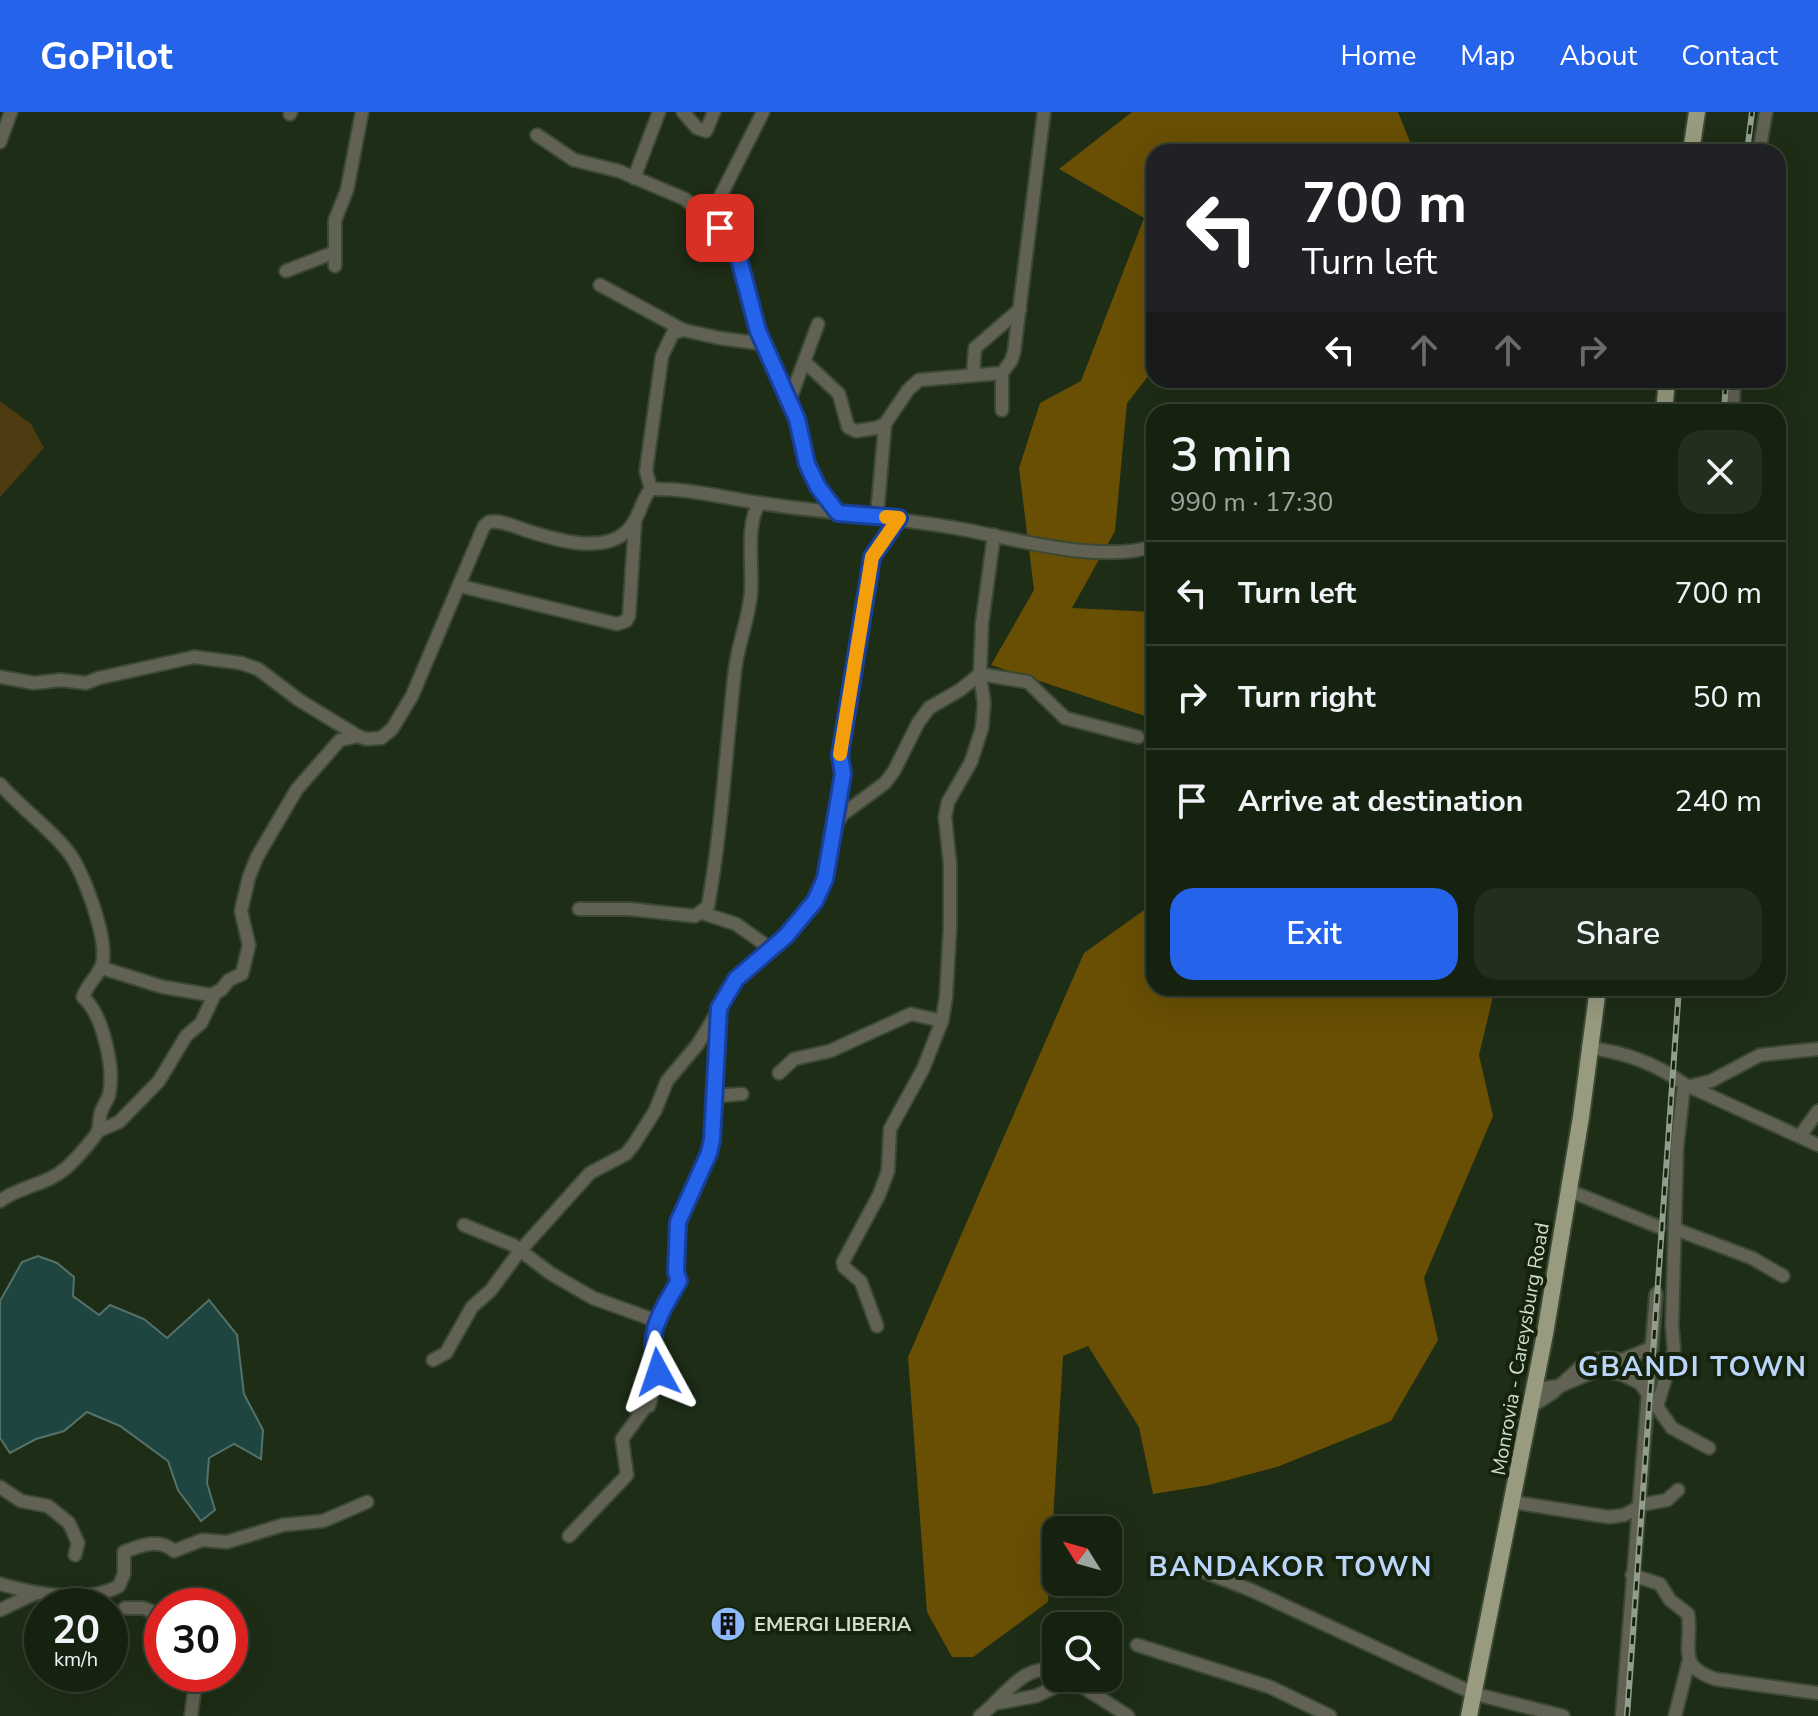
<!DOCTYPE html>
<meta charset="utf-8">
<style>
:root{--surface:#162210;--page:#232f1e;--text:#f1f3f6;--muted:#9ea49f;--line:#353f30;--accent:#2563eb}
body{margin:0;font-family:"Nunito Sans",sans-serif;background:var(--page);color:var(--text);height:100vh;display:flex;flex-direction:column;font-size:30px;white-space:nowrap}
*{box-sizing:border-box;margin:0}
p{font-size:26px;color:var(--muted)}
.icon{flex:none;width:44px;height:44px;fill:none;stroke:currentColor;stroke-width:2;stroke-linecap:round;stroke-linejoin:round}
.map{position:relative;flex:1;overflow:hidden}
.drawer{position:absolute;left:1146px;top:292px;width:640px;height:592px;display:flex;flex-direction:column;background:var(--surface);border-radius:24px;box-shadow:0 8px 32px #0002,0 0 0 2px var(--line)}
.drawer>*{flex:none}
.top-card{position:absolute;left:1146px;top:32px;width:640px;height:244px;border-radius:24px;box-shadow:0 8px 32px #0002,0 0 0 2px var(--line);background:#202124;color:#fff;overflow:hidden}
.needle{width:52px;rotate:307deg}
.fabs{position:absolute;left:1042px;top:1404px;display:grid;gap:16px}
.fabs a{display:grid;place-items:center;width:80px;height:80px;border-radius:16px;background:var(--surface);box-shadow:0 8px 32px #0002,0 0 0 2px var(--line);font-size:40px}
.speed{position:absolute;left:24px;top:1476px;display:flex;gap:16px;font-size:40px;font-weight:700;text-align:center}
.speed>*{display:grid;place-content:center;width:104px;height:104px;border-radius:50%;background:var(--surface);box-shadow:0 8px 32px #0002,0 0 0 2px var(--line);line-height:1}
.speed small{font-size:20px;font-weight:400}
.speed .limit{border:12px solid #d22;background:#fff;color:#111}
.pin{position:absolute;display:grid;place-items:center;width:68px;height:68px;color:#fff;margin:-34px;border-radius:16px;box-shadow:0 4px 12px #0006}
.me{position:absolute;width:88px;margin:-44px;rotate:355deg;stroke-linejoin:round;filter:drop-shadow(0 0 6px #0008)}
.turn{display:flex;align-items:center;gap:28px;height:168px;padding:0 24px;font-size:36px}
.turn .icon{width:104px;height:104px;stroke-width:2.5}
.turn b{display:block;font-size:56px;line-height:68px}
.lanes{display:flex;align-items:center;height:76px;padding:0 24px;background:#0003;justify-content:center;gap:40px;direction:ltr}
.lanes .off{opacity:.35}
.round{display:grid;place-items:center;flex:none;width:84px;height:84px;border-radius:24px;background:var(--page)}
.headline{display:flex;align-items:center;justify-content:space-between;height:136px;padding:0 24px}
h1{font-size:48px;font-weight:600;line-height:60px}
.action{display:flex;gap:16px;margin-top:auto;padding:16px 24px}
.action a{flex:1;height:92px;border-radius:24px;background:var(--accent);color:#fff;font-size:32px;font-weight:600;line-height:92px;text-align:center}
.action a+a{background:var(--page);color:var(--text)}
ul{padding:0;list-style:none}
li{display:flex;align-items:center;gap:24px;height:104px;padding:0 24px;border-top:2px solid var(--line)}
li div{flex:1}
li b{display:block;font-size:30px}
li em{font-style:normal}
header{display:flex;align-items:center;gap:48px;box-sizing:border-box;height:112px;padding:0 40px;background:var(--accent);color:#fff}
header strong{font-size:38px}
nav{display:flex;gap:44px;margin-inline-start:auto;font-size:28px}
.map>svg:first-child{display:block}
</style>
<header>
<strong>GoPilot</strong>
<nav><a>Home</a><a>Map</a><a>About</a><a>Contact</a></nav>
</header>
<div class="map">
<svg width="1818" height="1604" viewBox="0 0 1818 1604">
<rect width="100%" height="100%" fill="#1e2d16"/>
<!-- green -->
<path fill="#4d3b11" d="M0 289 31 312 44 336 0 385Z"/>
<!-- forest -->
<g fill="#694f04">
<path d="M1132 0H1398L1414 40H1154V257L1127 291 1115 419 1072 496 1154 500V607L991 553 1034 478 1019 356 1040 291 1081 269 1144 106 1059 57Z"/>
<path d="M1154 791V876H1495L1479 943 1493 1004 1424 1166 1438 1228 1391 1309 1277 1355 1209 1373 1153 1382 1139 1315 1088 1234 1063 1244 1048 1490 973 1545H952L927 1500 908 1245 1084 841Z"/>
</g>
<!-- water -->
<path fill="#1f4540" stroke="#55726a" stroke-width="2" d="M38 1144 57 1151 74 1165 73 1184 99 1203 110 1193 144 1207 167 1226 209 1188 237 1223 244 1282 263 1318 261 1347 234 1332 209 1346 207 1371 215 1398 201 1409 178 1378 168 1349 120 1314 87 1300 64 1319 36 1327 10 1341 0 1326V1189L22 1150Z"/>
<g fill="none" stroke-linecap="round" stroke-linejoin="round">
<defs>
<g id="minor">
<path d="M683 0 697 16 706 19 714 0"/>
<path d="M290 2 291 0"/>
<path d="M537 23 574 48 619 59 685 87 735 132 758 219 797 307 804 344 818 375 838 401"/>
<path d="M0 30 11 0"/>
<path d="M1759 40 1766 0"/>
<path d="M634 66 659 0"/>
<path d="M720 116 721 83 763 0"/>
<path d="M335 154V108L347 78 362 0"/>
<path d="M286 159 335 140"/>
<path d="M600 173 683 218 719 226 764 232"/>
<path d="M805 250 839 282 848 315 856 319 876 316 885 312 908 278 919 268 1002 261 1011 249 1014 240 1044 0"/>
<path d="M1002 261V298"/>
<path d="M973 262 975 236 1020 197"/>
<path d="M789 290 818 212"/>
<path d="M1733 300 1734 268"/>
<path d="M651 377 646 359 662 244 673 221 683 218"/>
<path d="M878 392 885 312"/>
<path d="M460 474 617 512 626 509 629 504 635 411"/>
<path d="M0 565 34 571 61 568 86 571 99 566 194 545 241 551 258 557 299 588 358 624"/>
<path d="M0 672C21 696 48 715 66 737 83 757 106 822 103 848 102 861 87 871 83 885 103 903 115 956 109 983 107 989 103 994 101 1000 99 1006 100 1013 98 1019 95 1026 73 1050 66 1056 47 1073 20 1074 0 1089"/>
<path d="M836 712 843 702 885 671 894 659 918 611 929 596 960 578 980 562 1028 570 1065 606 1138 625"/>
<path d="M579 797H629L695 804 708 794C722 716 726 636 735 558 738 531 749 507 751 480 753 457 745 409 760 391"/>
<path d="M702 801 736 812 771 837"/>
<path d="M102 856 163 875 211 883 221 878 229 868 242 862 249 833 241 799 249 765 257 745 297 677 340 628 358 624 366 627 381 626 392 617 412 584 484 414 489 410C501 408 513 414 525 418 553 427 602 443 627 419 640 407 640 389 651 377 688 376 724 386 760 391 827 401 894 405 961 417 1015 427 1102 452 1154 434"/>
<path d="M1589 936C1625 940 1655 951 1684 972L1677 1035 1672 1214 1674 1238 1657 1294"/>
<path d="M779 961 794 947 830 939 911 902 942 909"/>
<path d="M1684 972 1818 1033"/>
<path d="M1691 974 1711 969 1760 943 1818 937"/>
<path d="M714 984 742 982"/>
<path d="M98 1019 119 1010 159 969 186 924 201 911 215 882"/>
<path d="M1800 1024 1818 999"/>
<path d="M1570 1079 1659 1115"/>
<path d="M464 1113 513 1133 550 1161 593 1186 657 1209"/>
<path d="M1675 1117 1752 1146 1783 1164"/>
<path d="M877 1214 861 1170 844 1155 843 1150 879 1083 888 1059 890 1017 923 957 942 909 946 885 950 815V752L945 705 948 690 971 650 982 616 984 591 980 562 982 511 994 423"/>
<path d="M433 1248 446 1241 472 1195 491 1178 519 1140 590 1061 626 1042 634 1032 655 999 667 969 698 932 718 899"/>
<path d="M1534 1277 1560 1274 1598 1258 1621 1262 1640 1271 1672 1316 1709 1336"/>
<path d="M649 1294 658 1260 651 1233 657 1209 679 1169 676 1160 678 1110 709 1041 712 1028 719 896 736 867 786 824 815 789 825 767 834 715 843 662 840 643 870 458 872 445 899 406"/>
<path d="M1532 1294 1551 1282 1587 1249 1607 1246 1622 1248 1651 1236"/>
<path d="M0 1375 21 1389 48 1394 69 1411 78 1431 75 1443"/>
<path d="M1512 1390 1609 1405 1624 1403 1645 1392 1667 1388 1678 1378"/>
<path d="M569 1424 627 1363 622 1327 646 1294"/>
<path d="M1202 1459 1251 1478 1475 1582 1563 1604"/>
<path d="M1632 1463 1660 1472 1670 1488 1688 1502C1693 1536 1675 1553 1715 1567L1818 1581"/>
<path d="M0 1472C34 1482 87 1492 119 1474L124 1462V1440C141 1433 159 1426 174 1439L202 1428 227 1430 283 1413 323 1409 367 1390"/>
<path d="M125 1496H143L151 1499 162 1524"/>
<path d="M0 1498 36 1481"/>
<path d="M1137 1533 1270 1575 1330 1604"/>
<path d="M189 1562 194 1581 191 1604"/>
<path d="M1069 1566 1128 1604"/>
<path d="M998 1591 1036 1584 1072 1567"/>
<path d="M980 1604C1002 1588 1024 1549 1056 1559"/>
<path d="M1622 1604 1656 1182"/>
<path d="M1675 1604 1689 1548"/>
</g>
<g id="major">
<path d="M1691 40 1697 0"/>
<path d="M1664 300 1667 268"/>
<path d="M1469 1604 1545 1222 1581 1005 1598 876"/>
</g>
</defs>
<!-- minor casing -->
<use href="#minor" stroke="#3b4933" stroke-width="16"/>
<!-- major casing -->
<use href="#major" stroke="#3b4933" stroke-width="20"/>
<!-- minor -->
<use href="#minor" stroke="#616254" stroke-width="12"/>
<!-- major -->
<use href="#major" stroke="#999b80" stroke-width="16"/>
<defs>
<g id="rail">
<path d="M1747 40 1752 0"/>
<path d="M1724 300 1726 268"/>
<path d="M1627 1604 1679 876"/>
</g>
</defs>
<!-- rail casing -->
<use href="#rail" stroke="#929e8c" stroke-width="6"/>
<!-- rail -->
<use href="#rail" stroke="#15230c" stroke-width="3" stroke-dasharray="9" stroke-linecap="butt"/>
</g>
<g fill="none" stroke-linecap="round" stroke-linejoin="round">
<defs>
<path id="route" d="M658 1260C645 1221 660 1202 679 1169L676 1160 678 1110 709 1041 712 1028 719 896 736 867 786 824 815 789 825 767 834 715 843 662 840 643 870 458 872 445 899 406 838 401 818 375 807 352 797 307 758 219 735 132 720 116"/>
</defs>
<!-- route casing -->
<use href="#route" stroke="#184099" stroke-width="20"/>
<!-- route -->
<use href="#route" stroke="#2563eb" stroke-width="14"/>
<!-- slow -->
<path stroke="#f59e0b" stroke-width="14" d="M840 642 872 445 899 406 886 405"/>
</g>
<!-- icons -->
<defs>
<symbol id="building-disc" viewBox="-11 -11 22 22"><circle r="9.5" fill="#8cb9fc" stroke="#15230c"/><path d="M-4-6H4V6H1V3H-1V6H-4ZM-2.5-4.3h1.7v1.8h-1.7ZM.8-4.3h1.7v1.8H.8ZM-2.5-1h1.7V.8h-1.7ZM.8-1h1.7V.8H.8Z" fill="#111"/></symbol>
</defs>
<g fill-rule="evenodd">
<use href="#building-disc" x="708" y="1492" width="40" height="40"/>
</g>
<g text-anchor="middle" stroke-width="8" stroke-linejoin="round" paint-order="stroke">
<!-- street labels -->
<g font-size="20" fill="#d2dccd" stroke="#15230c">
<text transform="translate(1520 1237) rotate(-80)" y="7">Monrovia - Careysburg Road</text>
</g>
<!-- poi labels -->
<g font-size="20" font-weight="bold" fill="#d2dccd" stroke="#15230c" text-anchor="start">
<text x="754" y="1519">EMERGI LIBERIA</text>
</g>
<!-- district labels -->
<g font-size="28" font-weight="bold" letter-spacing="2" fill="#bad4fa" stroke="#15230c">
<text x="1693" y="1264">GBANDI TOWN</text>
<text x="1291" y="1464">BANDAKOR TOWN</text>
</g>
</g>
</svg>
<div class="fabs">
<a><svg class="needle" viewBox="-14 -14 28 28"><path d="M0-13l5 13h-10z" fill="#e53935"/><path d="M0 13l5-13h-10z" fill="#9ea49f"/></svg></a>
<a><svg class="icon" aria-label="search" viewBox="0 0 24 24"><circle cx="10" cy="10" r="6"/><path d="M15 15l6 6"/></svg></a>
</div>
<div class="speed"><div>20<small>km/h</small></div><div class="limit">30</div></div>
<div class="pin" style="left:720px;top:116px;background:#d93025"><svg class="icon" aria-label="arrive" viewBox="0 0 24 24"><path d="M6 21V4h12l-3 4 3 4H6"/></svg></div>
<svg class="me" style="left:658px;top:1260px" viewBox="-20 -20 40 40"><path d="M0-17L14 15 0 8-14 15z" fill="#2563eb" stroke="#fff" stroke-width="4"/></svg>
<div class="top-card">
<div class="turn"><svg class="icon" aria-label="left" viewBox="0 0 24 24"><path d="M17 20v-9H6M10 6l-5 5 5 5"/></svg><div><b>700 m</b>Turn left</div></div>
<div class="lanes"><svg class="icon" aria-label="left" viewBox="0 0 24 24"><path d="M17 20v-9H6M10 6l-5 5 5 5"/></svg><svg class="icon off" aria-label="ahead" viewBox="0 0 24 24"><path d="M12 20V5M6 11l6-6 6 6"/></svg><svg class="icon off" aria-label="ahead" viewBox="0 0 24 24"><path d="M12 20V5M6 11l6-6 6 6"/></svg><svg class="icon off" aria-label="right" viewBox="0 0 24 24"><path d="M7 20v-9h11M14 6l5 5-5 5"/></svg></div>
</div>
<section class="drawer">
<div class="headline"><div><h1>3 min</h1><p>990 m · 17:30</p></div><a class="round"><svg class="icon" aria-label="close" viewBox="0 0 24 24"><path d="M6 6l12 12M18 6L6 18"/></svg></a></div>
<ul>
<li><svg class="icon" aria-label="left" viewBox="0 0 24 24"><path d="M17 20v-9H6M10 6l-5 5 5 5"/></svg><div><b>Turn left</b></div><em>700 m</em></li>
<li><svg class="icon" aria-label="right" viewBox="0 0 24 24"><path d="M7 20v-9h11M14 6l5 5-5 5"/></svg><div><b>Turn right</b></div><em>50 m</em></li>
<li><svg class="icon" aria-label="arrive" viewBox="0 0 24 24"><path d="M6 21V4h12l-3 4 3 4H6"/></svg><div><b>Arrive at destination</b></div><em>240 m</em></li>
</ul>
<div class="action"><a>Exit</a><a>Share</a></div>
</section>
</div>
